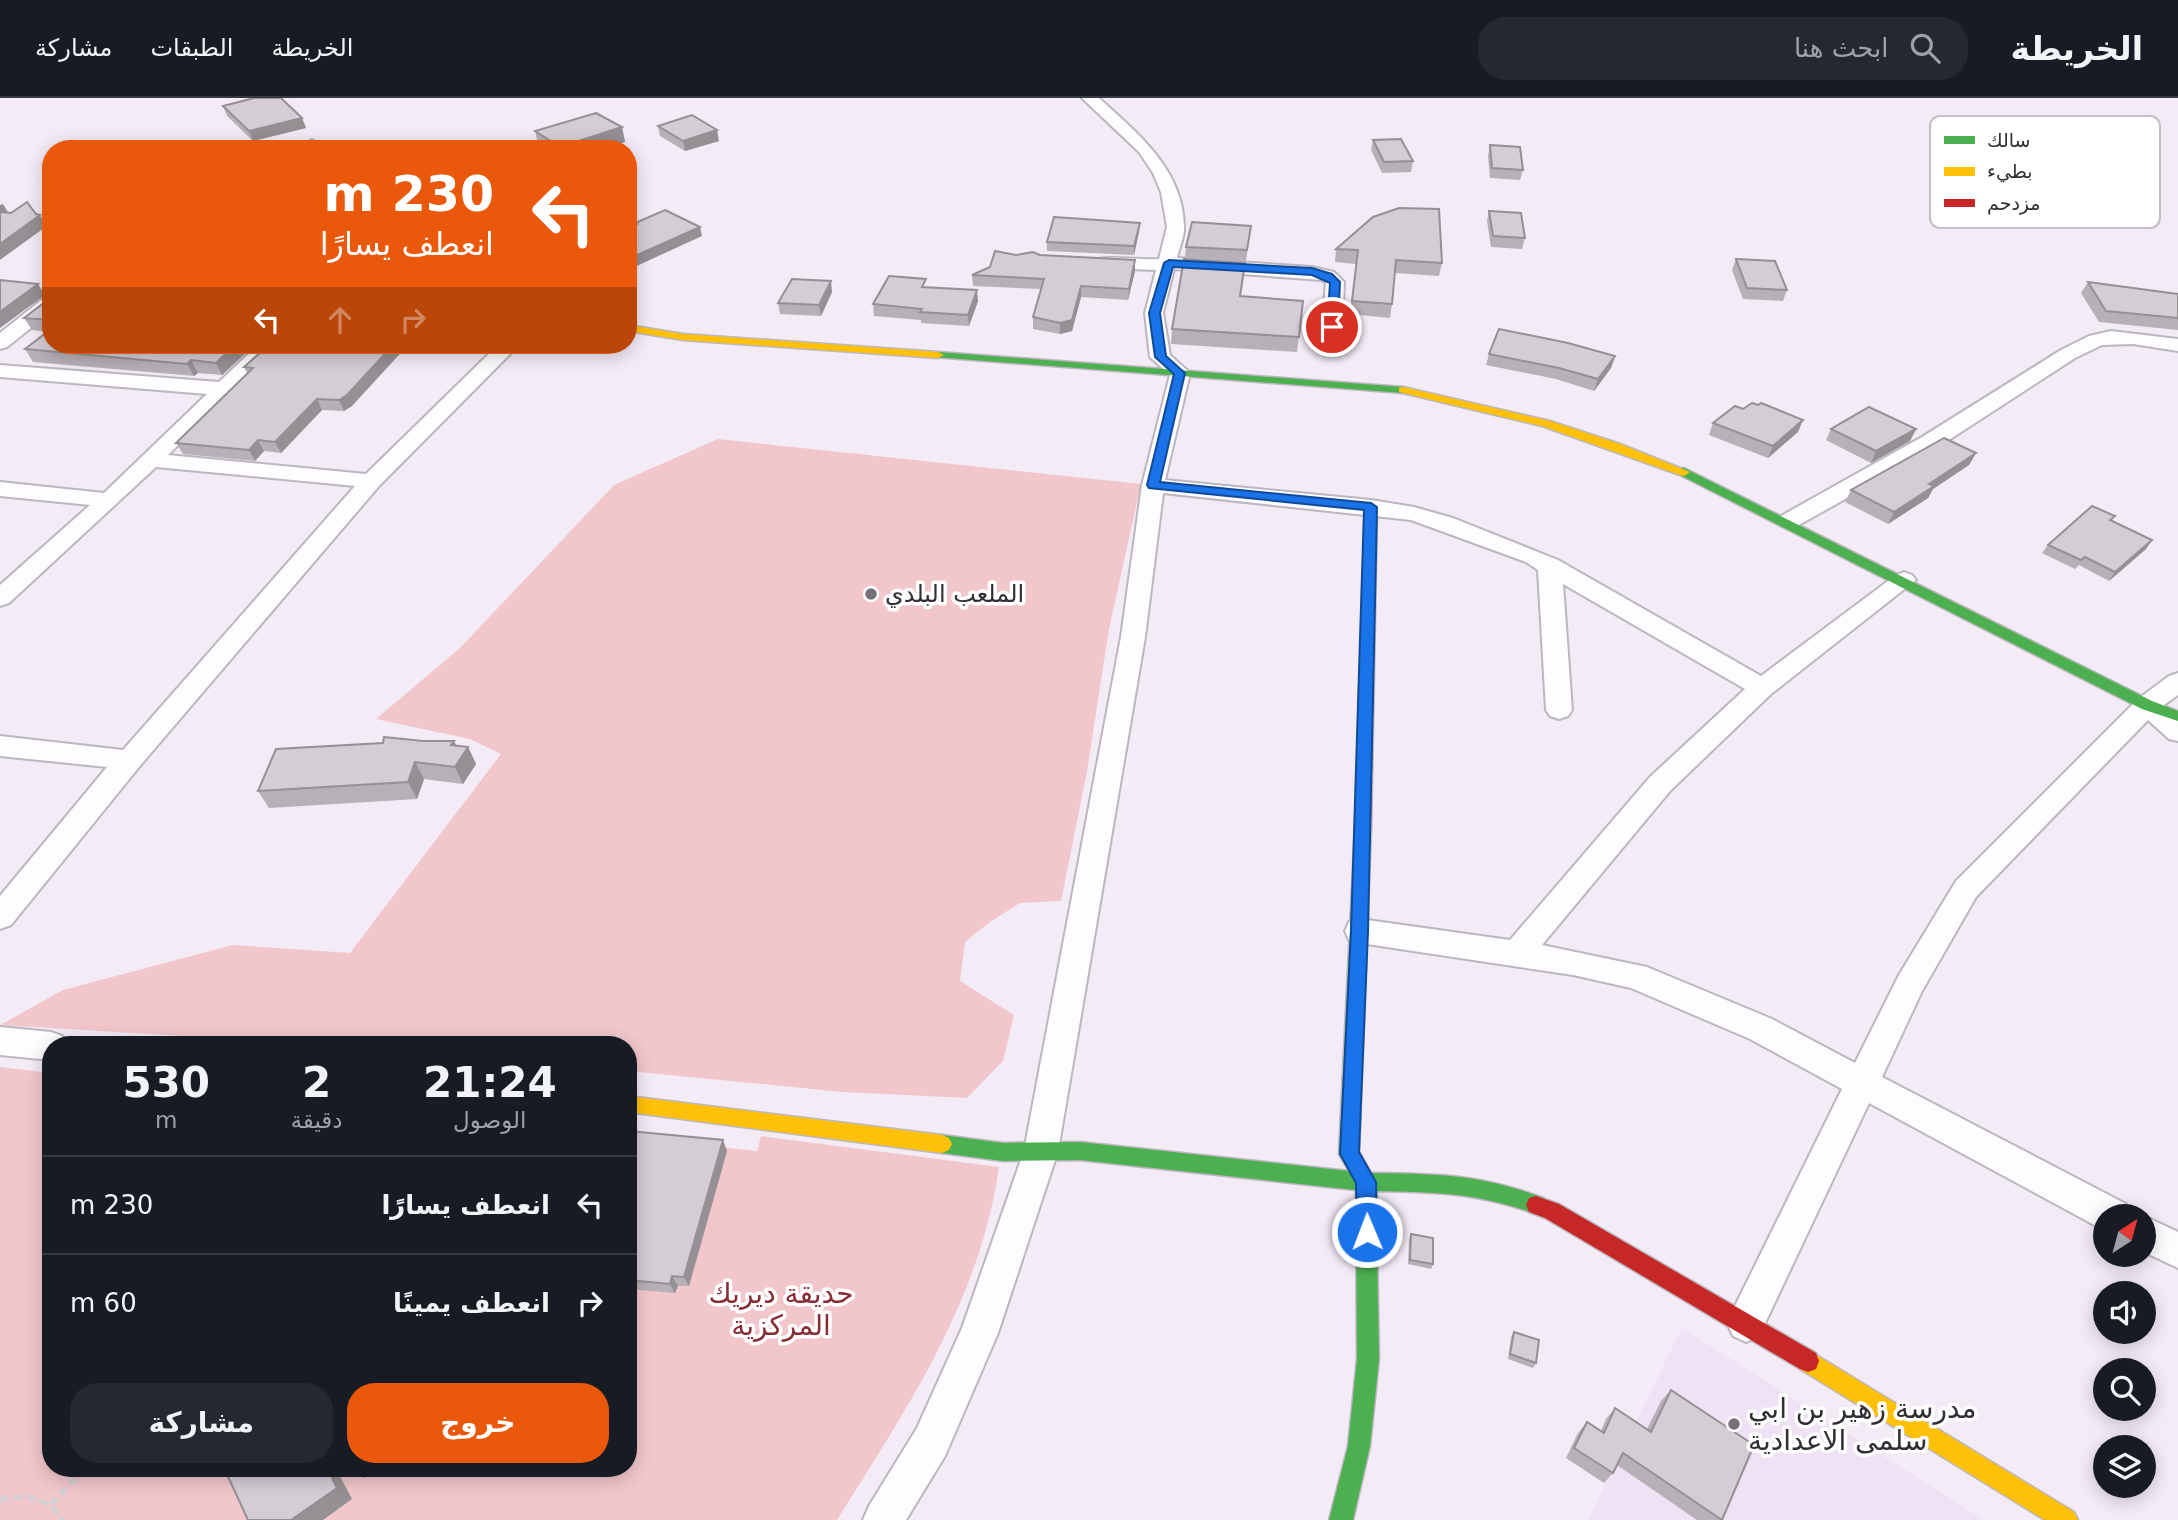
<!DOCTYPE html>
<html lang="ar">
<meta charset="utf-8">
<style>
:root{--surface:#171b24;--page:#242831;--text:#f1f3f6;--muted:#9ea1a6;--line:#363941;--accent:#ea580c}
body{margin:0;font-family:"DejaVu Sans",Cairo,sans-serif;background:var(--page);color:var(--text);direction:rtl;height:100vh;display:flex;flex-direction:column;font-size:26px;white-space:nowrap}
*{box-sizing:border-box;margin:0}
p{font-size:23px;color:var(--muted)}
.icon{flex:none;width:38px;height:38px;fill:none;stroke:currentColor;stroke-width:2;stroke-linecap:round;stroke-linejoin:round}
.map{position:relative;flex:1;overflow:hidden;direction:ltr}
.details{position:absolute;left:42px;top:938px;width:595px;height:441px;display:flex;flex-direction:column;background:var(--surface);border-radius:28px;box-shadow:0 4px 18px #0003;direction:rtl}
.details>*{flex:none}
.top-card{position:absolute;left:42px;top:42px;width:595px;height:214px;border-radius:28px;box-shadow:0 4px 18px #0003;direction:rtl;background:#ea580c;color:#fff;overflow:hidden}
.needle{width:46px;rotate:36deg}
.tools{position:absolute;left:2093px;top:1106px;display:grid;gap:14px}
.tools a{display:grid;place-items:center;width:63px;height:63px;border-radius:50%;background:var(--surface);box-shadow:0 4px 18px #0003;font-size:35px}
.pin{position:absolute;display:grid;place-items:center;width:60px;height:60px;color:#fff;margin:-30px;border:4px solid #fff;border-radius:50%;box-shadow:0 2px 7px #0007}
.me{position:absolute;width:77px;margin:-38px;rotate:359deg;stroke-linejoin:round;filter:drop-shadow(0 0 5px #0008)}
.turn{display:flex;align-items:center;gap:24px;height:147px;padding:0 28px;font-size:32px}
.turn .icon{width:91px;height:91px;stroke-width:2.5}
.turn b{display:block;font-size:49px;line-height:60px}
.lanes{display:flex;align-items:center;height:66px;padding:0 28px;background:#0003;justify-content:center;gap:35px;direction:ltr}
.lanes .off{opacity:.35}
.eta{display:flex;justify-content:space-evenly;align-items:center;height:119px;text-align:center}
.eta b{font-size:42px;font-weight:800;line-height:49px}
.action{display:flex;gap:14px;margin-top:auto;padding:14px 28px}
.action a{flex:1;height:80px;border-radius:28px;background:var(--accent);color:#fff;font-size:28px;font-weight:800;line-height:80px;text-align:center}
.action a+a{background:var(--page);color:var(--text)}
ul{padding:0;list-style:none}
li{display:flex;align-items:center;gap:21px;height:98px;padding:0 28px;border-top:2px solid var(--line)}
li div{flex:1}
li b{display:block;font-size:26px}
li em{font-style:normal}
header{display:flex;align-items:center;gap:42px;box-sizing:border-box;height:98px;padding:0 35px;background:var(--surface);border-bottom:2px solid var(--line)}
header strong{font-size:33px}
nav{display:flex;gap:38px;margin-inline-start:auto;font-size:24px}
.search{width:490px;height:63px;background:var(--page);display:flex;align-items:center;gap:18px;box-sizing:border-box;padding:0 24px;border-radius:28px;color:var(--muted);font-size:26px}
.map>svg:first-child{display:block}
</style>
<header>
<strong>الخريطة</strong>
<div class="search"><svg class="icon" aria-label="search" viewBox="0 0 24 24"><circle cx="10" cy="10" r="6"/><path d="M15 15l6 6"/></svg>ابحث هنا</div>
<nav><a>الخريطة</a><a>الطبقات</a><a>مشاركة</a></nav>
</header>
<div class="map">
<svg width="2178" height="1422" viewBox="0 0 2178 1422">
<rect width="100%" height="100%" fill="#f3ebf6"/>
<!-- built -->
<path fill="#efe2f5" d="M1682 1230 1984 1422H1588Z"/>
<!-- green -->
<g fill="#f2c7cc">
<path d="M718 341 1141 386 1109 531 1087 673 1061 803 1020 805 990 824 965 844 960 883 1014 917 1003 963 967 1000 843 994 628 973V947H329L0 927 63 892 233 847 350 855 501 656 470 641 376 621 460 550 614 387Z"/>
<path d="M0 969 51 975V1370H628V1039L757 1053 761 1038 999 1069C980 1203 907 1310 837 1422H0Z"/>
</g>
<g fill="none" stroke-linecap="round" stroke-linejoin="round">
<defs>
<g id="street">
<path d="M1082 0H1099C1137 35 1183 71 1184 128 1185 138 1179 150 1177 160L1312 169 1334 174 1344 184 1342 229 1332 235 1322 229 1326 185 1322 182 1174 171 1163 215 1170 257 1190 275 1165 382 1371 402 1414 409 1453 420 1558 462 1761 578 1896 477 1904 474 1912 477 1916 482 1771 596 1670 693 1542 847 1647 869 1772 921 1855 965 1899 877 1956 783 2138 601 2169 578 2178 575V597L2164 607 2178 619V643L2169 641 2148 622 1976 799 1922 893 1882 979 2126 1106 2131 1118H2105V1132L2100 1130 1869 1005 1759 1238 1746 1244 1733 1238 1727 1225 1733 1212 1842 991 1750 941 1631 890 1573 877 1360 845 1349 842 1345 833 1349 824 1360 821 1510 842 1650 679 1745 591 1563 486 1572 612 1568 618 1559 621 1550 618 1546 612 1538 472 1526 464 1411 422 1163 395 1145 539 1058 1053 998 1235 945 1358 906 1422H863L869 1408 917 1330 962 1230 1024 1053 1121 539 1142 387 1170 277 1150 259 1145 215 1156 172 1099 170 1090 165C1099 155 1143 163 1159 161L1167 129 1161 94 1153 75 1139 54Z"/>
<path d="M312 42 320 47 317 51H299Z"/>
<path d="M51 198V214L7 249 0 251V235L44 200Z"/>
<path d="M2111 233 2178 241V253L2133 246 2102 247 2075 260 1938 349 1797 428H1781L1778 423 1781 418 1922 339 2061 252 2089 238Z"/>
<path d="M258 247H279L168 357 366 376 498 247H519L379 388 139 669 11 827 0 831V798L107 669 0 658V638L123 652 355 388 156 369 9 505 0 508V487L90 407 0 398V384L104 395 207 296 0 279V267L219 284Z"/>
<path d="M0 929 51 934 62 938 67 947H51V962L0 957Z"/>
<path d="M2143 1118H2144L2178 1134V1170L2144 1154Z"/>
</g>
<g id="fast">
<path d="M938 254 1403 289 1409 292 1403 295 934 259 932 257Z"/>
<path d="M1684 370 2152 603 2178 613V623L2142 611 1680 377V371Z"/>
<path d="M1363 723 1369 725 1371 729 1359 1054 1371 1075C1437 1076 1481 1076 1543 1100L1546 1107 1543 1114 1536 1116C1478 1095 1437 1094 1376 1093L1379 1261 1370 1348 1353 1422H1329L1348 1348 1357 1261 1356 1092 1080 1062 1003 1063 942 1055 935 1052 932 1046 935 1040 942 1037 1003 1045 1080 1044 1349 1073 1339 1056 1355 729 1357 725Z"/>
</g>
<g id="slow">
<path d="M628 227 683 236 938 254 944 257 938 260 683 242 628 233Z"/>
<path d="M1403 289 1550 323 1620 346 1690 374 1684 378 1680 377 1542 328 1399 294V290Z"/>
<path d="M628 998 942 1037 949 1040 952 1046 949 1052 942 1055 628 1014Z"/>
<path d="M1808 1252 2074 1414 2078 1422H2045L1800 1271 1797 1263 1800 1255Z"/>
</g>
<g id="jam">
<path d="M1371 405 1377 409 1371 729 1369 733H1357L1355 729 1365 409Z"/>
<path d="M1536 1098 1559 1106 1816 1255 1819 1263 1816 1271 1808 1274 1800 1271 1545 1120 1529 1114 1526 1107 1529 1100Z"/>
</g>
</defs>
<!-- street casing -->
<use href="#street" stroke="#bcb6be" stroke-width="4"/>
<!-- fast casing -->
<use href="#fast" stroke="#bcb6be" stroke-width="3"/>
<!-- slow casing -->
<use href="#slow" stroke="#bcb6be" stroke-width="3"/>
<!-- jam casing -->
<use href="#jam" stroke="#bcb6be" stroke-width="3"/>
<!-- path -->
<g stroke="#d2d0d4" stroke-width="5" stroke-dasharray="9 4.5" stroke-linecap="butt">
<path d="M0 1402C25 1395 48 1399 63 1422"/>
<path d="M51 1406 85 1370"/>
</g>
<!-- street -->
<use href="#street" fill="#fdfcfe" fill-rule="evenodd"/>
<!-- fast -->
<use href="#fast" fill="#4caf50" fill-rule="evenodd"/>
<!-- slow -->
<use href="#slow" fill="#ffc107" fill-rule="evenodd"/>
<!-- jam -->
<use href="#jam" fill="#c62828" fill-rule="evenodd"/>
</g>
<!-- wall -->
<g fill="#b7b0b6">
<path d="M223 8 302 20 306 30 253 43 227 18Z"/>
<path d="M658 28 719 43 685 53 660 38Z"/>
<path d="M622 29 625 44 606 51H543L539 49 535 33Z"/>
<path d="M1373 42 1413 63 1411 74 1382 75 1371 52Z"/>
<path d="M1490 47 1523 72 1520 82 1490 80 1488 58Z"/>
<path d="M1489 113 1525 140 1522 151 1491 149 1487 123Z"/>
<path d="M1373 119 1442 165 1439 178 1395 175 1392 206 1390 220 1350 216 1356 166 1335 164 1336 151Z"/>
<path d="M1251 128 1246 163 1185 159 1186 149Z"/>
<path d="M1139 134 1134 157 1047 153V144Z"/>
<path d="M1040 157 1135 173 1128 202 1081 199 1072 233 1060 236 1033 231V219L1041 191 973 188 972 177Z"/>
<path d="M1736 161 1787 192 1783 203 1743 201 1732 172Z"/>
<path d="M1245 165 1241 198 1303 203 1297 254 1171 246 1172 231Z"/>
<path d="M2088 184 2178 196V232L2099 224 2081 195Z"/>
<path d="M927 189 978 203 969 228 921 225V222L874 218 873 206Z"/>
<path d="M51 191V247L248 253 222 277 198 275 194 278 33 264 25 251 47 234 32 232 24 220 45 204Z"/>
<path d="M832 194 821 218 780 216 778 205Z"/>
<path d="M269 247 352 308 344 313 322 312 281 355 264 353 255 363 183 356 176 345 247 275 244 269Z"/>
<path d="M1489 256 1615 258 1611 270 1594 293 1556 281 1486 267Z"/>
<path d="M1713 325 1798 334 1768 360 1709 337Z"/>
<path d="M1831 331H1916L1910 343 1871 365 1826 342Z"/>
<path d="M1976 355 1969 367 1933 391 1928 400 1888 426 1845 404 1851 392Z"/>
<path d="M2115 418 2111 423 2152 442 2146 451 2109 483 2079 467 2075 471 2042 455 2048 447Z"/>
<path d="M423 643H454L456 648 468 649 476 666 463 686 424 681 417 701 269 710 258 693Z"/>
<path d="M628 1035 727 1053 689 1188H678L675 1195 628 1191Z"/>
<path d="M1411 1136 1433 1166 1431 1171 1408 1166 1409 1141Z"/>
<path d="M1514 1234 1536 1265 1533 1270 1508 1261 1511 1239Z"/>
<path d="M1671 1292 1722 1422H1697L1617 1367 1613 1375 1604 1385 1566 1360 1578 1335 1587 1324 1601 1333 1606 1321 1615 1310 1647 1331 1661 1303Z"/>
<path d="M224 1370H360L365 1380 337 1373 352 1401Z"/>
</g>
<!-- shaded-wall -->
<g fill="#959094">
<path d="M302 20 306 30 253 43 249 33Z"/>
<path d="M622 29 625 44 606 51H560V49Z"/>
<path d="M717 32 719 43 685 53 683 43Z"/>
<path d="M3 106 9 116 0 122V107Z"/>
<path d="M40 117 46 127 44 130 0 162V146Z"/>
<path d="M1140 125 1139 134 1134 157V148Z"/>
<path d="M700 129 702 138 628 172V161Z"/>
<path d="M1135 162V173L1128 202 1129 191Z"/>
<path d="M831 183 832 194 821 218 819 207Z"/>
<path d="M38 186 45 197 0 230V214Z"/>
<path d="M1081 188V199L1072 233 1060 236V225Z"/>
<path d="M977 192 978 203 969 228 968 217Z"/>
<path d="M235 247H245L248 253 222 277 216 265Z"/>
<path d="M393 247H408L352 308 344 313 339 302Z"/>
<path d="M1615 258 1611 270 1594 293 1598 281Z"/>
<path d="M191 262 198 275 194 278 187 266Z"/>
<path d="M317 301 322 312 281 355 275 344Z"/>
<path d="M1803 322 1798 334 1768 360 1773 348Z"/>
<path d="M1916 331 1910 343 1871 365 1876 353Z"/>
<path d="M258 342 264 353 255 363 249 352Z"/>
<path d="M1976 355 1969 367 1933 391 1928 400 1888 426 1894 414 1929 386Z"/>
<path d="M2152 442 2146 451 2109 483 2115 474Z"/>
<path d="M454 643 462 659 468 649 476 666 463 686 455 669 451 647Z"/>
<path d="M415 664 424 681 417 701 408 684Z"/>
<path d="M723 1042 727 1053 689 1188 684 1179Z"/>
<path d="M672 1178 678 1188 675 1195 670 1186Z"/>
<path d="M327 1370H334L337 1373 352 1401 323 1422H291Z"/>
<path d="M352 1370H360L365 1380Z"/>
</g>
<!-- building -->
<g fill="#d5cdd4" stroke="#959094" stroke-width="2">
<path d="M254 0H281L302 20 249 33 223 8Z"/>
<path d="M596 15 622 29 560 49 535 33Z"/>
<path d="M692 17 717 32 683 43 658 28Z"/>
<path d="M1401 41 1413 63 1384 64 1373 42Z"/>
<path d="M1490 47 1520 49 1523 72 1492 70Z"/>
<path d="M27 104 36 116 40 117 0 146V114L11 115Z"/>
<path d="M1399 110 1439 111 1442 165 1396 162 1392 206 1352 203 1358 152 1336 151 1373 119Z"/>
<path d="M665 112 700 129 628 161V130L637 126 635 125Z"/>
<path d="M1489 113 1521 115 1525 140 1493 138Z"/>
<path d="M1054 119 1140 125 1134 148 1047 144Z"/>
<path d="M1192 124 1251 128 1247 152 1186 149Z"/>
<path d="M995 153 1016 157 1033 154 1040 157 1135 162 1129 191 1081 188 1072 222 1060 225 1033 219 1044 181 972 177 990 169Z"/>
<path d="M1184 161 1245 165 1240 198 1303 203 1299 239 1172 231Z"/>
<path d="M1736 161 1775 163 1787 192 1747 190Z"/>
<path d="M889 178 926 181 922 189 977 192 968 217 920 214 922 211 873 206Z"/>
<path d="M792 181 831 183 819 207 778 205Z"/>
<path d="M0 182 38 186 0 214Z"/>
<path d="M2088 184 2178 196V220L2106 213Z"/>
<path d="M46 191H51V222L24 220 45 204Z"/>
<path d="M51 231V247H235L216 265 191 262 187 266 25 251Z"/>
<path d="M1499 231 1568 245 1615 258 1598 281 1559 270 1489 256Z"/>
<path d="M269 247H393L347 297 339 302 317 301 275 344 258 342 249 352 176 345 253 270 244 269Z"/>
<path d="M1752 305 1758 307 1761 305 1803 322 1773 348 1713 325 1735 308 1743 311Z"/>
<path d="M1869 309 1916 331 1876 353 1831 331Z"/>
<path d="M1944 340 1976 355 1929 386 1934 388 1894 414 1851 392Z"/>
<path d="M2092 408 2115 418 2110 422 2152 442 2115 474 2085 459 2081 462 2048 447Z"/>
<path d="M384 639 423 643H454L451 647 468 649 455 669 415 664 408 684 258 693 276 651 383 645Z"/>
<path d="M629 1033 723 1042 684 1179 672 1178 670 1186 628 1182Z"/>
<path d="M1411 1136 1433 1140V1166L1410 1162Z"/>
<path d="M1514 1234 1539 1242 1536 1265 1510 1256Z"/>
<path d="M1671 1292 1754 1347 1722 1422 1623 1355 1613 1375 1574 1350 1587 1324 1604 1335 1615 1310 1651 1334Z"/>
<path d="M224 1370H327L337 1390 291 1422H248Z"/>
</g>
<!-- route -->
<path fill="#1a73e8" stroke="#114b97" stroke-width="2" d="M1169 162 1312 170 1332 176 1340 184 1338 229 1332 232 1327 229 1330 185 1312 177 1173 169 1160 215 1166 258 1185 275 1160 384 1371 405 1377 409 1368 833 1359 1054 1376 1084 1377 1134 1374 1141 1367 1144 1360 1141 1357 1134 1356 1085 1340 1056 1351 833 1364 412 1149 390 1147 387 1174 276 1155 259 1149 215 1164 165Z"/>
<!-- markers -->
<g fill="#767079" stroke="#fff" stroke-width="2.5">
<circle cx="871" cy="496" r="7"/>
<circle cx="1734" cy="1326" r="7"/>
</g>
<g text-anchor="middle" stroke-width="7" stroke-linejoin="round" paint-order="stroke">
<!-- poi labels -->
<g font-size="24" fill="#332e36" stroke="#fff" text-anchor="start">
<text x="885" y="504">الملعب البلدي</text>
</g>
<!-- near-park labels -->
<g font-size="28" fill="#862c33" stroke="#fff">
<text x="781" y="1205">حديقة ديريك<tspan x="781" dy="32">المركزية</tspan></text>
</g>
<!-- near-poi labels -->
<g font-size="28" fill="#332e36" stroke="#fff" text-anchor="start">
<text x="1748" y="1320">مدرسة زهير بن ابي<tspan x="1748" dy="32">سلمى الاعدادية</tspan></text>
</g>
</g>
<!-- legend -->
<rect x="1930" y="18" width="230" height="112" rx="10" fill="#fff" stroke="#c2c0c3" stroke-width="2"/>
<rect x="1944" y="38" width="31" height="8" fill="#4caf50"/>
<rect x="1944" y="69" width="31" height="9" fill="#ffc107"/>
<rect x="1944" y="101" width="31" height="8" fill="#c62828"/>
<g font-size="19" fill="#332e36">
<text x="1987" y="49">سالك</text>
<text x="1987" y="80">بطيء</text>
<text x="1987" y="112">مزدحم</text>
</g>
</svg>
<div class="tools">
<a><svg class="needle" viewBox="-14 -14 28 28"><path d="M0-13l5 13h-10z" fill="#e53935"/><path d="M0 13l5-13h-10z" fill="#9ea1a6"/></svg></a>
<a><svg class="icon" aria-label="sound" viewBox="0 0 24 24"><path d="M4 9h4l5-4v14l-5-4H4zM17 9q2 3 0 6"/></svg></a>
<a><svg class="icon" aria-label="search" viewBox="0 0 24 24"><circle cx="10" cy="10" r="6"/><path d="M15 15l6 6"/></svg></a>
<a><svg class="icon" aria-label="layers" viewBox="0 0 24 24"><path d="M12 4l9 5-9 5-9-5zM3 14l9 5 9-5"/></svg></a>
</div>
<div class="pin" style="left:1332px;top:229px;background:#d93025"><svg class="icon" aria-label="arrive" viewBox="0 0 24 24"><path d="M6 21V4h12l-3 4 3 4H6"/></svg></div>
<svg class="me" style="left:1367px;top:1134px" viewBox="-20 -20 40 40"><circle r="17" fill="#1a73e8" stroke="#fff" stroke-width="3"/><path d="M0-11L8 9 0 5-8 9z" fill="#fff"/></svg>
<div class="top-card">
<div class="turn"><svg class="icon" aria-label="left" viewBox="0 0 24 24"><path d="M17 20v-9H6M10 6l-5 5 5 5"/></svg><div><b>230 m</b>انعطف يسارًا</div></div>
<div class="lanes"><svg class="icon" aria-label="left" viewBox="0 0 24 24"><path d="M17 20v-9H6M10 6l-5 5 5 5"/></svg><svg class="icon off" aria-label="ahead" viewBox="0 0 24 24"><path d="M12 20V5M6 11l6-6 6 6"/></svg><svg class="icon off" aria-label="right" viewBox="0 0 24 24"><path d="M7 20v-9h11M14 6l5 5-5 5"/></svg></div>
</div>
<section class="details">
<div class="eta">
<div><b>21:24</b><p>الوصول</p></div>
<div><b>2</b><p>دقيقة</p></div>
<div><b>530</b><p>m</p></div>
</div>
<ul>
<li><svg class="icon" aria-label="left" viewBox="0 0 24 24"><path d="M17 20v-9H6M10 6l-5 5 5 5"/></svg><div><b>انعطف يسارًا</b></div><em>230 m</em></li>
<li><svg class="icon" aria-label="right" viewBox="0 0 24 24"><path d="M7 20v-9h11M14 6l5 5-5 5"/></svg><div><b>انعطف يمينًا</b></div><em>60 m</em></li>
</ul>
<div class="action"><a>خروج</a><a>مشاركة</a></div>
</section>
</div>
